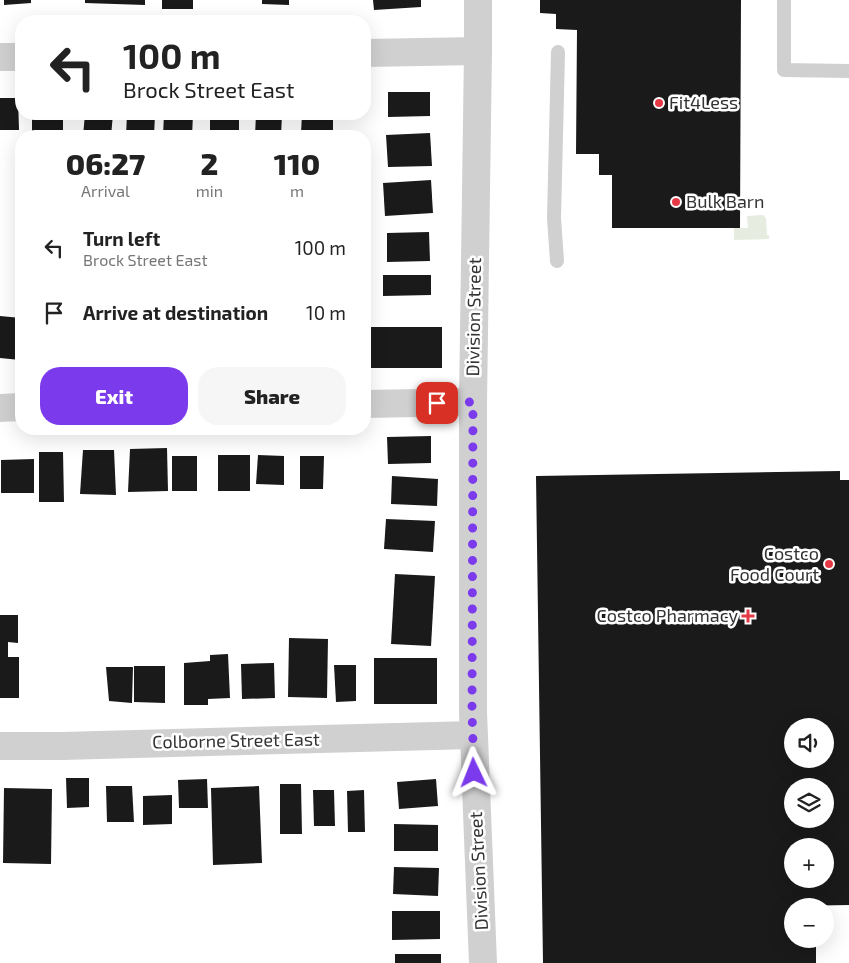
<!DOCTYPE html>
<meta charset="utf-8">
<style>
:root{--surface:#fff;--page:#f6f6f6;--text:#222;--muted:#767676;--accent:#7c3aed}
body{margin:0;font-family:"Exo 2",sans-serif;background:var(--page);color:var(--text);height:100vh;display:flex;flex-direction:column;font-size:19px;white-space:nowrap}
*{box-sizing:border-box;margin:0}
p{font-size:16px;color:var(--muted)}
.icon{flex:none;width:28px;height:28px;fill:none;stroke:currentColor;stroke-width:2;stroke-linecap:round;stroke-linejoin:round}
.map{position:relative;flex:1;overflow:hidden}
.panel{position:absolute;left:15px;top:130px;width:356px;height:305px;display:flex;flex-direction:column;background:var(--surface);border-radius:20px;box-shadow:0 5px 20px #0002}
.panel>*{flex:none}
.hud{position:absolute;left:15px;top:15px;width:356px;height:105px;border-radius:20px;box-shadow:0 5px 20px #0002;background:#fff;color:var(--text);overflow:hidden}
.controls{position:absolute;left:784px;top:718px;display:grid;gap:10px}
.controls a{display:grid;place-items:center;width:50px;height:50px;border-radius:50%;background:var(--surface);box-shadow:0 5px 20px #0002;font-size:25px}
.pin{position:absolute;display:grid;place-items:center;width:42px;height:42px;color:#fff;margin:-21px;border-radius:10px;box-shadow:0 2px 8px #0006}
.me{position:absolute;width:55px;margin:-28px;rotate:358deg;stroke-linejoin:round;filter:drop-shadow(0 0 4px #0008)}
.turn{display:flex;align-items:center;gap:18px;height:105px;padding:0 25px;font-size:22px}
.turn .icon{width:65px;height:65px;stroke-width:2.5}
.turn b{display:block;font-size:35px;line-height:42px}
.eta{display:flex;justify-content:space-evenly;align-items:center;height:85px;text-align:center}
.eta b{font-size:30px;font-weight:800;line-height:35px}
.button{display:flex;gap:10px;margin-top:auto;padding:10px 25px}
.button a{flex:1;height:58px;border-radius:20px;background:var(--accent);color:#fff;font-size:20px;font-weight:800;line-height:58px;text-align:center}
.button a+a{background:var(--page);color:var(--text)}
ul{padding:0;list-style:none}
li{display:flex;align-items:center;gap:15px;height:65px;padding:0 25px}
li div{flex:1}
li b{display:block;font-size:19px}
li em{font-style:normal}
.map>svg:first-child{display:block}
</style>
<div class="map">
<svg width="849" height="963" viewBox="0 0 849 963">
<rect width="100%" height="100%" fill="#fff"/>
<!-- green -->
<path fill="#e6ecdf" d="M763 215 766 218 767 235H769V239L734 240V228H748L747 216Z"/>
<!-- building -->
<g fill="#1a1a1a" fill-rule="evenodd">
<path d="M4 0H31V3L4 5Z"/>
<path d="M85 0H145V5L85 3Z"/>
<rect x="162" y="0" width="31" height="9"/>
<path d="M262 0H289V5L262 4Z"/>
<path d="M373 0H421V7L374 10Z"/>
<path d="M540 0H741L740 228H612V175H599V154H576L577 30 556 29V14L540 13Z"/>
<path d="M388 92H430V116L388 117Z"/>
<path d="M0 98H18L19 130H0Z"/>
<rect x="32" y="114" width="31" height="22"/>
<path d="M85 114H113L111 136H83Z"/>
<path d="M127 114H155L154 136H126Z"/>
<path d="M164 114H193L192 136H163Z"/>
<rect x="210" y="114" width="29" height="22"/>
<path d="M256 114H282L281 136H255Z"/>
<path d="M302 114H333V134L301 133Z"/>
<path d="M430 133 432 166 388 167 386 135Z"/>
<path d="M431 180 433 213 385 216 383 183Z"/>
<path d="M429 232 430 261 387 262V233Z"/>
<path d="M383 275H431V295L383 296Z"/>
<path d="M0 316 21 318 20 360 0 358Z"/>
<rect x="365" y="327" width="77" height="41"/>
<path d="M431 436V463L388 464 387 437Z"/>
<path d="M167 448 168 491 128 492 130 449Z"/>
<path d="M83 450H114L116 495 80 494Z"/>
<path d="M39 452H63L64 502H39Z"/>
<rect x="218" y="455" width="32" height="36"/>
<path d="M258 455 284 456V485L256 484Z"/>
<rect x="172" y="456" width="25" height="35"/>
<path d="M300 456H324L323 489H300Z"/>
<path d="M34 459V493H1V460Z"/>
<path d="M840 471V480H849V905L792 906V939H816V963H543L536 476ZM792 726H825V759H792ZM792 786H825V819H792ZM792 846H825V879H792Z"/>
<path d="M392 476 438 479 437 506 391 504Z"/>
<path d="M386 519 435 521 433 552 384 549Z"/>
<path d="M395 574 435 576 431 646 391 644Z"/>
<path d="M0 615H18V643L8 642V657H19V698H0Z"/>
<path d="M289 638 328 639 327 698 288 697Z"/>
<path d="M228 654 230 698 208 699V705H184V663L210 661V655Z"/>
<rect x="374" y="658" width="63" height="46"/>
<path d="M274 663 275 698 242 699 241 664Z"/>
<path d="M334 665H356V701L336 702Z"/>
<path d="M134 666H165V703L134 702Z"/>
<path d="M106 667H133L132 703 109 701Z"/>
<path d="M66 778H89V807L67 808Z"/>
<path d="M207 779 208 808H179L178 780Z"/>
<path d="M436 779 438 806 399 809 397 782Z"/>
<path d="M280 784H301L302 834H280Z"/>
<path d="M106 786H132L134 822H107Z"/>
<path d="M259 786 262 863 213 865 211 788Z"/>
<path d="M4 788 52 789 51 864 3 863Z"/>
<path d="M313 790H334L335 826H314Z"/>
<path d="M364 790 365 832H348L347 791Z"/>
<path d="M172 795V824L143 825V796Z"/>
<path d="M394 824 438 825V851H394Z"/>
<path d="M394 867 439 868 438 896 393 894Z"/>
<path d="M392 911H440V939L392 940Z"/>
<rect x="395" y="954" width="46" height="9"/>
</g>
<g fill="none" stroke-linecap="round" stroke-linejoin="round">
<!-- service -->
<g stroke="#d0d0d0" stroke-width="14">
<path d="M784 0V70L849 71"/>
<path d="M557 261 554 218 558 52"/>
</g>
<!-- minor -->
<g stroke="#d0d0d0" stroke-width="28">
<path d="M478 0V51L473 402V712L483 963"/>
<path d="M365 53 478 51"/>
<path d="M0 57H21"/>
<path d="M365 404 473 402"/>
<path d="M0 408 21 407"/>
<path d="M0 746H62L473 735"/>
</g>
</g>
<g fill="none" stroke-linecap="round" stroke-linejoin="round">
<!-- route -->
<path stroke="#7c3aed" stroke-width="9" stroke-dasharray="0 16.2" d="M437 403 473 402 472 712 474 773"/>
</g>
<!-- markers -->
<g fill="#e63946" stroke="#fff" stroke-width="2">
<circle cx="659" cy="103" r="5"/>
<circle cx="676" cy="202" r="5"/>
<circle cx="829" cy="564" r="5"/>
<path d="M745.5 608.5h5v5h5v5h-5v5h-5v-5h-5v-5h5z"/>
</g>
<g text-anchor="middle" stroke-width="5" stroke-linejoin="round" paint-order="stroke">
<!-- poi labels -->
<g font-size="18" fill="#333" stroke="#fff" text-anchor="start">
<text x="669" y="109">Fit4Less</text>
<text x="686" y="208">Bulk Barn</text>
<text x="819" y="560" text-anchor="end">Costco<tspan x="819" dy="21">Food Court</tspan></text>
<text x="738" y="622" text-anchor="end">Costco Pharmacy</text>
</g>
<!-- street labels -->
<g font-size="18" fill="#333" stroke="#fff">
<text transform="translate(474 317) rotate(-89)" y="6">Division Street</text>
<text transform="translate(236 741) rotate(-1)" y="6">Colborne Street East</text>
<text transform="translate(479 871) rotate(-93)" y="6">Division Street</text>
</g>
</g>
</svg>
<div class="controls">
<a><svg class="icon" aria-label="sound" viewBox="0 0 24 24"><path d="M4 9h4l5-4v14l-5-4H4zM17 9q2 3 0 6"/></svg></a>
<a><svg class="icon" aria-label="layers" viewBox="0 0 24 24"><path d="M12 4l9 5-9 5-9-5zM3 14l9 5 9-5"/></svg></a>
<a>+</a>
<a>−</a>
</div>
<div class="pin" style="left:437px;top:403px;background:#d93025"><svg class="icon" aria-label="arrive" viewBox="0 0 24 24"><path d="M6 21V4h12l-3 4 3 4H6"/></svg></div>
<svg class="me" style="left:474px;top:773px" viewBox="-20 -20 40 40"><path d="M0-17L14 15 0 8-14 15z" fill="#7c3aed" stroke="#fff" stroke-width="4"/></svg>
<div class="hud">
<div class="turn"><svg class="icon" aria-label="left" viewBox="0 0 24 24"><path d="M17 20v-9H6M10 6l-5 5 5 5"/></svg><div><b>100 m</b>Brock Street East</div></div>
</div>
<section class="panel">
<div class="eta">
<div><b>06:27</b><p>Arrival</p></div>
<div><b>2</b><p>min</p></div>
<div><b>110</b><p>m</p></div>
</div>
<ul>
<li><svg class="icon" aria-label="left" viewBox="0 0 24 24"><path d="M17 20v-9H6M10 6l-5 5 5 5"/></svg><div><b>Turn left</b><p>Brock Street East</p></div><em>100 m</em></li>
<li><svg class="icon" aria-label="arrive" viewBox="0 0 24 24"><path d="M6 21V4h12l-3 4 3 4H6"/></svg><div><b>Arrive at destination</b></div><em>10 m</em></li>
</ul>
<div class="button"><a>Exit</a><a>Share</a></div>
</section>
</div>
